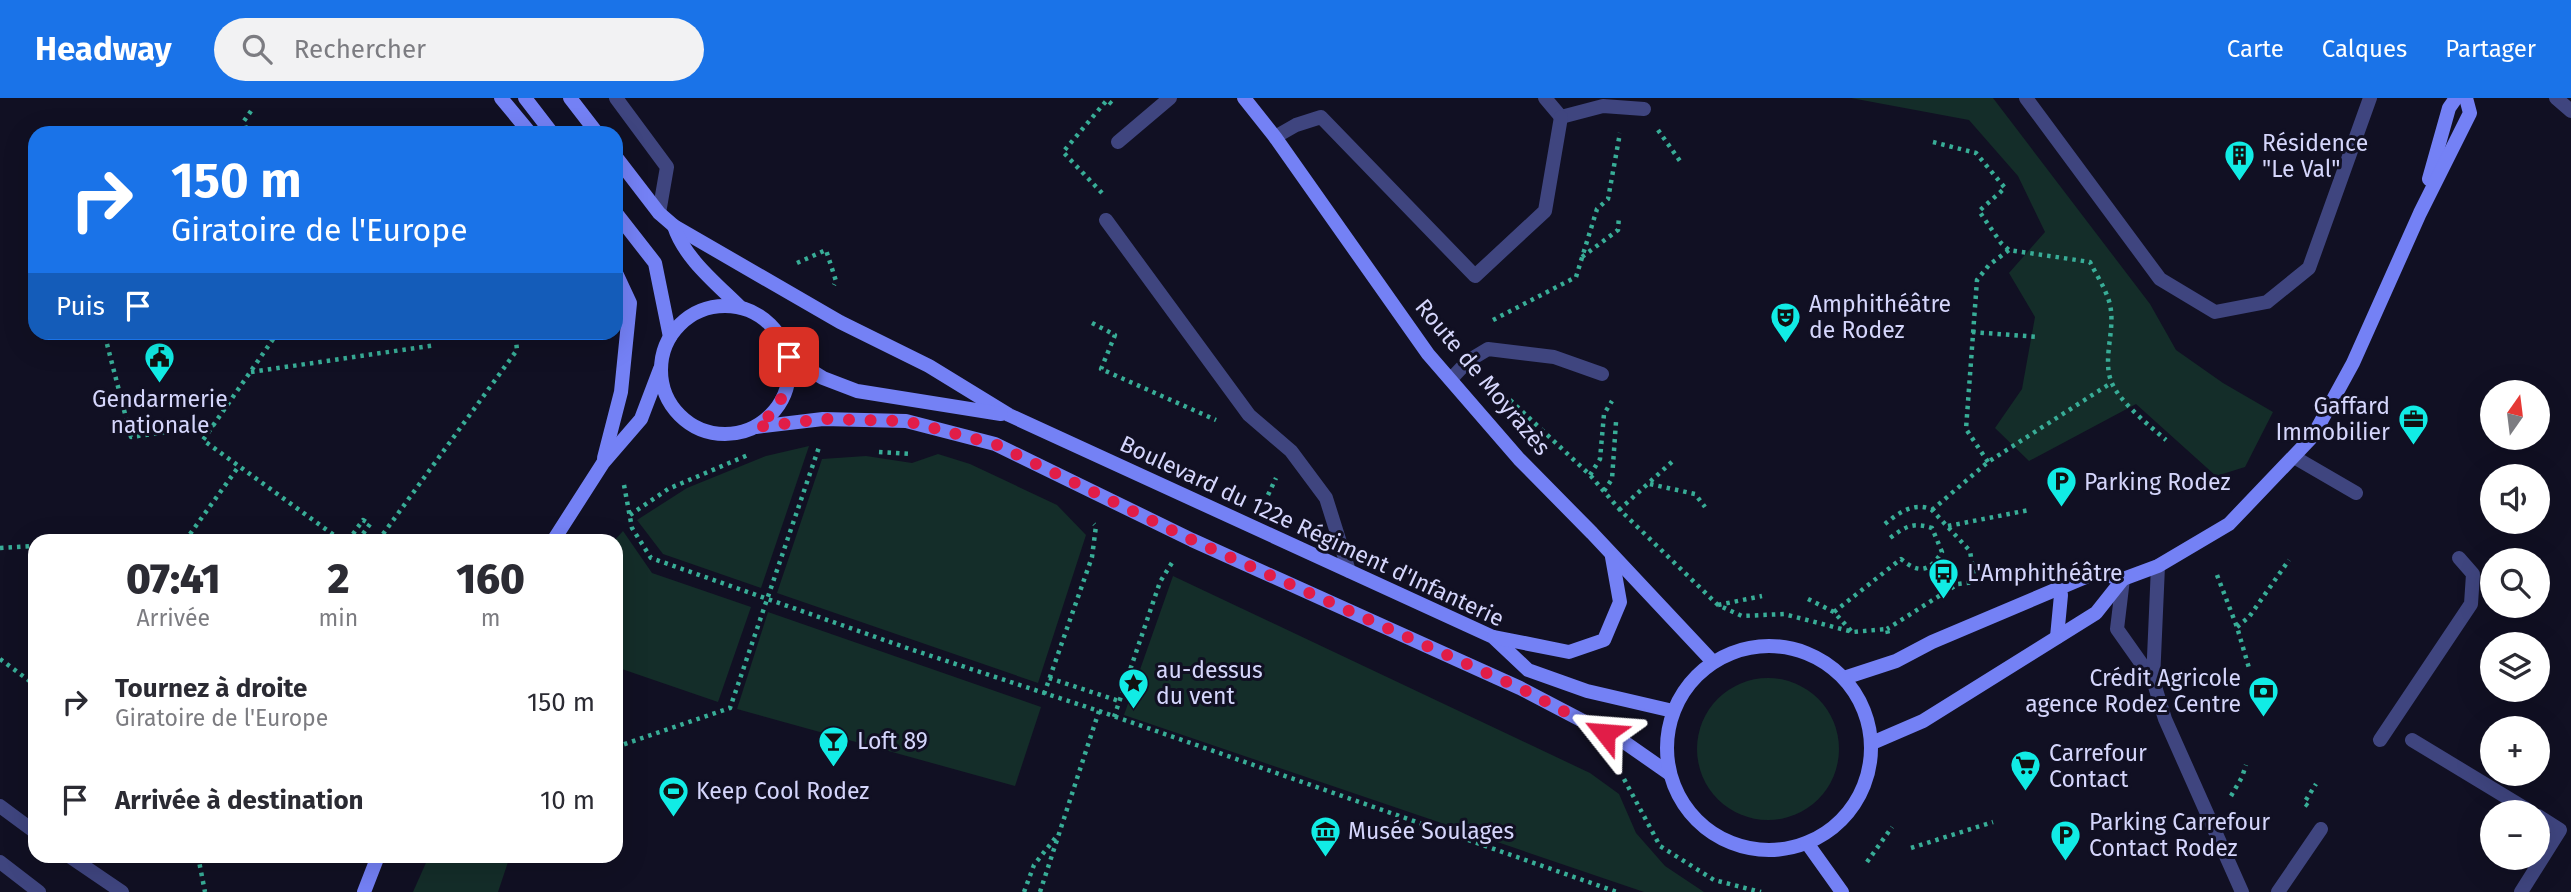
<!DOCTYPE html>
<html lang="fr">
<meta charset="utf-8">
<style>
:root{--surface:#fff;--page:#f2f2f3;--text:#2b2b33;--muted:#7c7c81;--accent:#1a73e8}
body{margin:0;font-family:"Fira Sans",sans-serif;background:var(--page);color:var(--text);height:100vh;display:flex;flex-direction:column;font-size:26px;white-space:nowrap}
*{box-sizing:border-box;margin:0}
p{font-size:23px;color:var(--muted)}
.icon{flex:none;width:38px;height:38px;fill:none;stroke:currentColor;stroke-width:2;stroke-linecap:round;stroke-linejoin:round}
.map{position:relative;flex:1;overflow:hidden}
.side{position:absolute;left:28px;top:436px;width:595px;height:329px;display:flex;flex-direction:column;background:var(--surface);border-radius:21px;box-shadow:0 7px 28px #0002}
.side>*{flex:none}
.banner{position:absolute;left:28px;top:28px;width:595px;height:214px;border-radius:21px;box-shadow:0 7px 28px #0002;background:#1a73e8;color:#fff;overflow:hidden}
.needle{width:46px;rotate:14deg}
.tools{position:absolute;left:2480px;top:282px;display:grid;gap:14px}
.tools a{display:grid;place-items:center;width:70px;height:70px;border-radius:50%;background:var(--surface);box-shadow:0 7px 28px #0002;font-size:35px}
.pin{position:absolute;display:grid;place-items:center;width:60px;height:60px;color:#fff;margin:-30px;border-radius:14px;box-shadow:0 4px 10px #0006}
.me{position:absolute;width:77px;margin:-38px;rotate:298deg;stroke-linejoin:round;filter:drop-shadow(0 0 5px #0008)}
.turn{display:flex;align-items:center;gap:24px;height:147px;padding:0 28px;font-size:32px}
.turn .icon{width:91px;height:91px;stroke-width:2.5}
.turn b{display:block;font-size:49px;line-height:60px}
.then{display:flex;align-items:center;height:66px;padding:0 28px;background:#0003;gap:14px;font-size:26px}
.eta{display:flex;justify-content:space-evenly;align-items:center;height:119px;text-align:center}
.eta b{font-size:42px;font-weight:800;line-height:49px}
ul{padding:0;list-style:none}
li{display:flex;align-items:center;gap:21px;height:98px;padding:0 28px}
li div{flex:1}
li b{display:block;font-size:26px}
li em{font-style:normal}
header{display:flex;align-items:center;gap:42px;box-sizing:border-box;height:98px;padding:0 35px;background:var(--accent);color:#fff}
header strong{font-size:33px}
nav{display:flex;gap:38px;margin-inline-start:auto;font-size:24px}
.search{width:490px;height:63px;background:var(--page);display:flex;align-items:center;gap:18px;box-sizing:border-box;padding:0 24px;border-radius:38px;color:var(--muted);font-size:26px}
.map>svg:first-child{display:block}
</style>
<header>
<strong>Headway</strong>
<div class="search"><svg class="icon" aria-label="search" viewBox="0 0 24 24"><circle cx="10" cy="10" r="6"/><path d="M15 15l6 6"/></svg>Rechercher</div>
<nav><a>Carte</a><a>Calques</a><a>Partager</a></nav>
</header>
<div class="map">
<svg width="2571" height="794" viewBox="0 0 2571 794">
<rect width="100%" height="100%" fill="#111023"/>
<!-- green -->
<g fill="#142d29">
<path d="M1851 0H1993L2150 206 2176 252 2223 285 2273 314 2245 369 2216 378 2136 306 2029 363 1995 330 2022 291 2035 219 2009 175 2045 134 2018 78 1969 22Z"/>
<path d="M809 348 761 490 663 456 637 422 687 390 766 358Z"/>
<path d="M938 356 970 366 1057 407 1086 437 1038 585 777 495 822 361 866 358 912 365Z"/>
<path d="M623 433 652 475 751 509 718 604 616 569V443H614Z"/>
<path d="M1173 478 1590 675 1619 696 1636 735 1665 768 1704 794H1644L1124 617Z"/>
<path d="M768 514 1041 609 1015 688 737 611Z"/>
<circle cx="1768" cy="651" r="71"/>
<path d="M429 758H510L498 794H413Z"/>
</g>
<g fill="none" stroke-linecap="round" stroke-linejoin="round">
<!-- path -->
<g stroke="#38ad97" stroke-width="4.5" stroke-dasharray="3.5 5" stroke-linecap="butt">
<path d="M251 13 244 23 246 31 251 35"/>
<path d="M1658 32 1680 63"/>
<path d="M1933 44 1976 55 2005 90 1979 113 2001 145 2009 152 2090 164C2096 176 2105 190 2109 203 2117 229 2102 258 2111 283 2119 304 2150 328 2166 342"/>
<path d="M1102 95 1063 54 1107 2 1114 8"/>
<path d="M1582 159 1618 132 1619 118"/>
<path d="M797 165 826 152 836 183 834 187"/>
<path d="M1493 222 1576 179 1597 111 1608 101 1620 35"/>
<path d="M1092 225 1115 237 1101 271 1216 322"/>
<path d="M278 234 203 342 342 443"/>
<path d="M1972 234 2039 239"/>
<path d="M107 246 131 339 214 327"/>
<path d="M251 274 436 247"/>
<path d="M1510 302 1590 377 1620 412 1718 507 1742 518 1784 516 1853 534 1887 531 1888 536"/>
<path d="M879 354 912 356"/>
<path d="M1988 364 1966 331 1977 182 1989 167 2009 152"/>
<path d="M1590 377 1600 361 1604 316 1612 303"/>
<path d="M1650 386 1695 396 1705 409"/>
<path d="M624 387 632 430 651 460 907 550 1099 613 1617 794"/>
<path d="M1604 393 1612 381 1616 324"/>
<path d="M1268 397 1276 380"/>
<path d="M1619 412 1675 361"/>
<path d="M1932 412 1988 364 2111 285"/>
<path d="M630 417 668 391 748 357"/>
<path d="M1885 426C1898 415 1915 403 1932 412L1970 453 1975 484 1958 486 1887 531"/>
<path d="M1948 428 2029 412"/>
<path d="M185 443 239 368"/>
<path d="M348 443 363 422 370 426 358 443"/>
<path d="M378 443 517 252 515 234"/>
<path d="M0 450 35 448"/>
<path d="M2217 477 2237 529 2249 570"/>
<path d="M1808 501 1834 514 1852 534"/>
<path d="M1718 507 1762 498"/>
<path d="M1834 514 1901 461C1919 476 1929 474 1942 454L1932 430C1913 424 1906 428 1890 440"/>
<path d="M2237 529 2249 519 2289 462"/>
<path d="M0 561 35 587"/>
<path d="M1049 580 1119 603"/>
<path d="M1044 596 1092 459 1096 428 1094 426"/>
<path d="M1114 619 1160 484 1173 463"/>
<path d="M616 649 730 610 819 349"/>
<path d="M1624 681 1660 748 1714 782 1761 794"/>
<path d="M2231 698 2242 679 2246 667"/>
<path d="M2308 708 2304 705 2316 686"/>
<path d="M1911 750 1993 724"/>
<path d="M198 758 205 794"/>
<path d="M1867 764 1892 729"/>
<path d="M1024 794 1034 767 1056 739"/>
<path d="M1040 794 1099 613"/>
</g>
<!-- lane -->
<g stroke="#3f457f" stroke-width="14">
<path d="M1545 0 1561 19"/>
<path d="M1561 19 1603 8 1644 11"/>
<path d="M1275 39 1296 27 1321 19 1475 178 1545 113 1561 19"/>
<path d="M1118 44 1170 0"/>
<path d="M1106 122 1249 317 1291 353 1326 400 1349 473"/>
<path d="M1451 281 1468 263 1488 251 1554 259 1602 276"/>
<path d="M2294 359 2356 395"/>
<path d="M2380 642 2471 506 2473 476 2459 460"/>
<path d="M2412 642 2531 714"/>
<path d="M0 764 39 794"/>
<path d="M2278 794 2321 731"/>
<path d="M2521 794 2560 732 2538 718"/>
</g>
<!-- street -->
<g stroke="#3f457f" stroke-width="14">
<path d="M616 0 667 69 659 115"/>
<path d="M2026 0 2160 181 2215 214 2267 204 2309 170 2370 0"/>
<path d="M2556 0 2571 13"/>
<path d="M2123 481 2117 531 2153 582 2165 621 2242 794"/>
<path d="M2153 582 2158 468"/>
<path d="M0 708 35 734"/>
<path d="M69 758 122 794"/>
</g>
<!-- secondary -->
<g stroke="#7481f5" stroke-width="14">
<path d="M501 0 530 35"/>
<path d="M525 0 552 35"/>
<path d="M570 0 597 35"/>
<path d="M1244 0 1275 39 1428 256 1519 361 1592 435 1713 564"/>
<path d="M616 59 659 115 674 128 840 224 929 268 1009 317 1493 539 1528 572 1587 593 1673 613"/>
<path d="M2429 81 2449 10 2456 0"/>
<path d="M616 115 655 165 670 239"/>
<path d="M674 128C684 160 717 186 740 209"/>
<circle cx="725" cy="272" r="64"/>
<path d="M789 259 823 280 857 293 1001 316"/>
<path d="M756 329 823 321 906 323 995 346 1192 442 1520 590 1627 646 1670 676"/>
<path d="M604 360 621 294 630 205 616 175"/>
<path d="M553 443 603 365 641 321 660 271"/>
<path d="M1494 539 1569 554 1604 542 1620 504 1612 459"/>
<path d="M2057 539 2061 497 2058 491"/>
<circle cx="1769" cy="650" r="102"/>
<path d="M1844 580 1896 563 1932 544 2095 475 2123 481 2158 468 2229 426 2313 338 2353 265 2420 115 2470 15 2466 0"/>
<path d="M1872 645 1923 623 2096 515 2123 481"/>
<path d="M1807 745 1842 794"/>
<path d="M364 794 378 758"/>
</g>
</g>
<g fill="none" stroke-linecap="round" stroke-linejoin="round">
<!-- route -->
<path stroke="#e11d48" stroke-width="12" stroke-dasharray="0 21.6" d="M789 259C790 290 781 309 757 329L823 321 906 323 995 346 1192 442 1520 590 1605 635"/>
</g>
<!-- icons -->
<defs>
<symbol id="building-pin" viewBox="-11 -11 22 30"><path d="M0 17L-7.5 6A9.5 9.5 0 1 1 7.5 6Z" fill="#11ece5" stroke="#111023"/><path d="M-4-6H4V6H1V3H-1V6H-4ZM-2.5-4.3h1.7v1.8h-1.7ZM.8-4.3h1.7v1.8H.8ZM-2.5-1h1.7V.8h-1.7ZM.8-1h1.7V.8H.8Z" fill="#111"/></symbol>
<symbol id="theatre-pin" viewBox="-11 -11 22 30"><path d="M0 17L-7.5 6A9.5 9.5 0 1 1 7.5 6Z" fill="#11ece5" stroke="#111023"/><path d="M-5-5.5Q0-4 5-5.5V0Q5 5 0 6Q-5 5-5 0ZM-3.3-2.5H-1v1.5H-3.3ZM1-2.5H3.3v1.5H1ZM-2.8 1Q0 5.5 2.8 1Z" fill="#111"/></symbol>
<symbol id="civic-pin" viewBox="-11 -11 22 30"><path d="M0 17L-7.5 6A9.5 9.5 0 1 1 7.5 6Z" fill="#11ece5" stroke="#111023"/><path d="M-.6-6.5H3V-4.5H.6V-3L4-1V1h2V6H-6V1h2V-1L-.6-3ZM-1.2 2.5V6h2.4V2.5Z" fill="#111"/></symbol>
<symbol id="office-pin" viewBox="-11 -11 22 30"><path d="M0 17L-7.5 6A9.5 9.5 0 1 1 7.5 6Z" fill="#11ece5" stroke="#111023"/><path d="M-6-3h4V-5.5h4V-3h4V5H-6ZM-1-4.5V-3h2v-1.5ZM-6 0V1H6V0Z" fill="#111"/></symbol>
<symbol id="parking-pin" viewBox="-11 -11 22 30"><path d="M0 17L-7.5 6A9.5 9.5 0 1 1 7.5 6Z" fill="#11ece5" stroke="#111023"/><path d="M-3.5-5.5H1a3.5 3.5 0 0 1 0 7H-1V5.5H-3.5ZM-1-3.4V-.6H.8a1.4 1.4 0 0 0 0-2.8Z" fill="#111"/></symbol>
<symbol id="bus-pin" viewBox="-11 -11 22 30"><path d="M0 17L-7.5 6A9.5 9.5 0 1 1 7.5 6Z" fill="#11ece5" stroke="#111023"/><path d="M-5-6H5V4H4V6H2V4H-2V6H-4V4H-5ZM-3.5-4V0h7V-4ZM-3.5 1.2v1.5H-2V1.2ZM2 1.2v1.5H3.5V1.2Z" fill="#111"/></symbol>
<symbol id="sight-pin" viewBox="-11 -11 22 30"><path d="M0 17L-7.5 6A9.5 9.5 0 1 1 7.5 6Z" fill="#11ece5" stroke="#111023"/><path d="M0-6L1.8-2.2L6-1.7L2.9 1.2L3.7 5.4L0 3.3L-3.7 5.4L-2.9 1.2L-6-1.7L-1.8-2.2Z" fill="#111"/></symbol>
<symbol id="bank-pin" viewBox="-11 -11 22 30"><path d="M0 17L-7.5 6A9.5 9.5 0 1 1 7.5 6Z" fill="#11ece5" stroke="#111023"/><path d="M-6-4H6V4H-6ZM0-2.3a2.3 2.3 0 1 0 0 4.6a2.3 2.3 0 1 0 0-4.6Z" fill="#111"/></symbol>
<symbol id="bar-pin" viewBox="-11 -11 22 30"><path d="M0 17L-7.5 6A9.5 9.5 0 1 1 7.5 6Z" fill="#11ece5" stroke="#111023"/><path d="M-6-5H6L.8 .8V4.5H3.5V6h-7V4.5H-.8V.8Z" fill="#111"/></symbol>
<symbol id="supermarket-pin" viewBox="-11 -11 22 30"><path d="M0 17L-7.5 6A9.5 9.5 0 1 1 7.5 6Z" fill="#11ece5" stroke="#111023"/><path d="M-6-5.5h2.5l.6 2H6L4.5 2H-2.5L-4.4-4H-6ZM-1.5 3.2a1.3 1.3 0 1 0 .1 0ZM3 3.2a1.3 1.3 0 1 0 .1 0Z" fill="#111"/></symbol>
<symbol id="stadium-pin" viewBox="-11 -11 22 30"><path d="M0 17L-7.5 6A9.5 9.5 0 1 1 7.5 6Z" fill="#11ece5" stroke="#111023"/><path d="M0-5a6.5 5 0 1 0 0 10a6.5 5 0 1 0 0-10ZM-3.5-1.8h7v3.6h-7Z" fill="#111"/></symbol>
<symbol id="museum-pin" viewBox="-11 -11 22 30"><path d="M0 17L-7.5 6A9.5 9.5 0 1 1 7.5 6Z" fill="#11ece5" stroke="#111023"/><path d="M0-6L6-3V-2H-6V-3ZM-5-1h2V3h-2ZM-1-1h2V3h-2ZM3-1h2V3H3ZM-6 4H6V6H-6Z" fill="#111"/></symbol>
</defs>
<g fill-rule="evenodd">
<use href="#building-pin" x="2222" y="40" width="35" height="47"/>
<use href="#theatre-pin" x="1768" y="202" width="35" height="47"/>
<use href="#civic-pin" x="142" y="242" width="35" height="47"/>
<use href="#office-pin" x="2396" y="304" width="35" height="47"/>
<use href="#parking-pin" x="2044" y="366" width="35" height="47"/>
<use href="#bus-pin" x="1926" y="458" width="35" height="47"/>
<use href="#sight-pin" x="1116" y="568" width="35" height="47"/>
<use href="#bank-pin" x="2246" y="576" width="35" height="47"/>
<use href="#bar-pin" x="816" y="626" width="35" height="47"/>
<use href="#supermarket-pin" x="2008" y="650" width="35" height="47"/>
<use href="#stadium-pin" x="656" y="676" width="35" height="47"/>
<use href="#museum-pin" x="1308" y="716" width="35" height="47"/>
<use href="#parking-pin" x="2048" y="720" width="35" height="47"/>
</g>
<g text-anchor="middle" stroke-width="6" stroke-linejoin="round" paint-order="stroke">
<!-- poi labels -->
<g font-size="23" fill="#d5d6fc" stroke="#111023" text-anchor="start">
<text x="2262" y="53">Résidence<tspan x="2262" dy="26">"Le Val"</tspan></text>
<text x="1809" y="214">Amphithéâtre<tspan x="1809" dy="26">de Rodez</tspan></text>
<text x="160" y="309" text-anchor="middle">Gendarmerie<tspan x="160" dy="26">nationale</tspan></text>
<text x="2390" y="316" text-anchor="end">Gaffard<tspan x="2390" dy="26">Immobilier</tspan></text>
<text x="2084" y="392">Parking Rodez</text>
<text x="1967" y="483">L'Amphithéâtre</text>
<text x="1156" y="580">au-dessus<tspan x="1156" dy="26">du vent</tspan></text>
<text x="2241" y="588" text-anchor="end">Crédit Agricole<tspan x="2241" dy="26">agence Rodez Centre</tspan></text>
<text x="857" y="651">Loft 89</text>
<text x="2049" y="663">Carrefour<tspan x="2049" dy="26">Contact</tspan></text>
<text x="696" y="701">Keep Cool Rodez</text>
<text x="2089" y="732">Parking Carrefour<tspan x="2089" dy="26">Contact Rodez</tspan></text>
<text x="1348" y="741">Musée Soulages</text>
</g>
<!-- street labels -->
<g font-size="23" fill="#d5d6fc" stroke="#111023">
<text transform="translate(1483 279) rotate(50)" y="8">Route de Moyrazès</text>
<text transform="translate(1312 433) rotate(25)" y="8">Boulevard du 122e Régiment d'Infanterie</text>
</g>
</g>
</svg>
<div class="tools">
<a><svg class="needle" viewBox="-14 -14 28 28"><path d="M0-13l5 13h-10z" fill="#e53935"/><path d="M0 13l5-13h-10z" fill="#7c7c81"/></svg></a>
<a><svg class="icon" aria-label="sound" viewBox="0 0 24 24"><path d="M4 9h4l5-4v14l-5-4H4zM17 9q2 3 0 6"/></svg></a>
<a><svg class="icon" aria-label="search" viewBox="0 0 24 24"><circle cx="10" cy="10" r="6"/><path d="M15 15l6 6"/></svg></a>
<a><svg class="icon" aria-label="layers" viewBox="0 0 24 24"><path d="M12 4l9 5-9 5-9-5zM3 14l9 5 9-5"/></svg></a>
<a>+</a>
<a>−</a>
</div>
<div class="pin" style="left:789px;top:259px;background:#d93025"><svg class="icon" aria-label="arrive" viewBox="0 0 24 24"><path d="M6 21V4h12l-3 4 3 4H6"/></svg></div>
<svg class="me" style="left:1605px;top:635px" viewBox="-20 -20 40 40"><path d="M0-17L14 15 0 8-14 15z" fill="#e11d48" stroke="#fff" stroke-width="4"/></svg>
<div class="banner">
<div class="turn"><svg class="icon" aria-label="right" viewBox="0 0 24 24"><path d="M7 20v-9h11M14 6l5 5-5 5"/></svg><div><b>150 m</b>Giratoire de l'Europe</div></div>
<div class="then">Puis<svg class="icon" aria-label="arrive" viewBox="0 0 24 24"><path d="M6 21V4h12l-3 4 3 4H6"/></svg></div>
</div>
<section class="side">
<div class="eta">
<div><b>07:41</b><p>Arrivée</p></div>
<div><b>2</b><p>min</p></div>
<div><b>160</b><p>m</p></div>
</div>
<ul>
<li><svg class="icon" aria-label="right" viewBox="0 0 24 24"><path d="M7 20v-9h11M14 6l5 5-5 5"/></svg><div><b>Tournez à droite</b><p>Giratoire de l'Europe</p></div><em>150 m</em></li>
<li><svg class="icon" aria-label="arrive" viewBox="0 0 24 24"><path d="M6 21V4h12l-3 4 3 4H6"/></svg><div><b>Arrivée à destination</b></div><em>10 m</em></li>
</ul>
</section>
</div>
